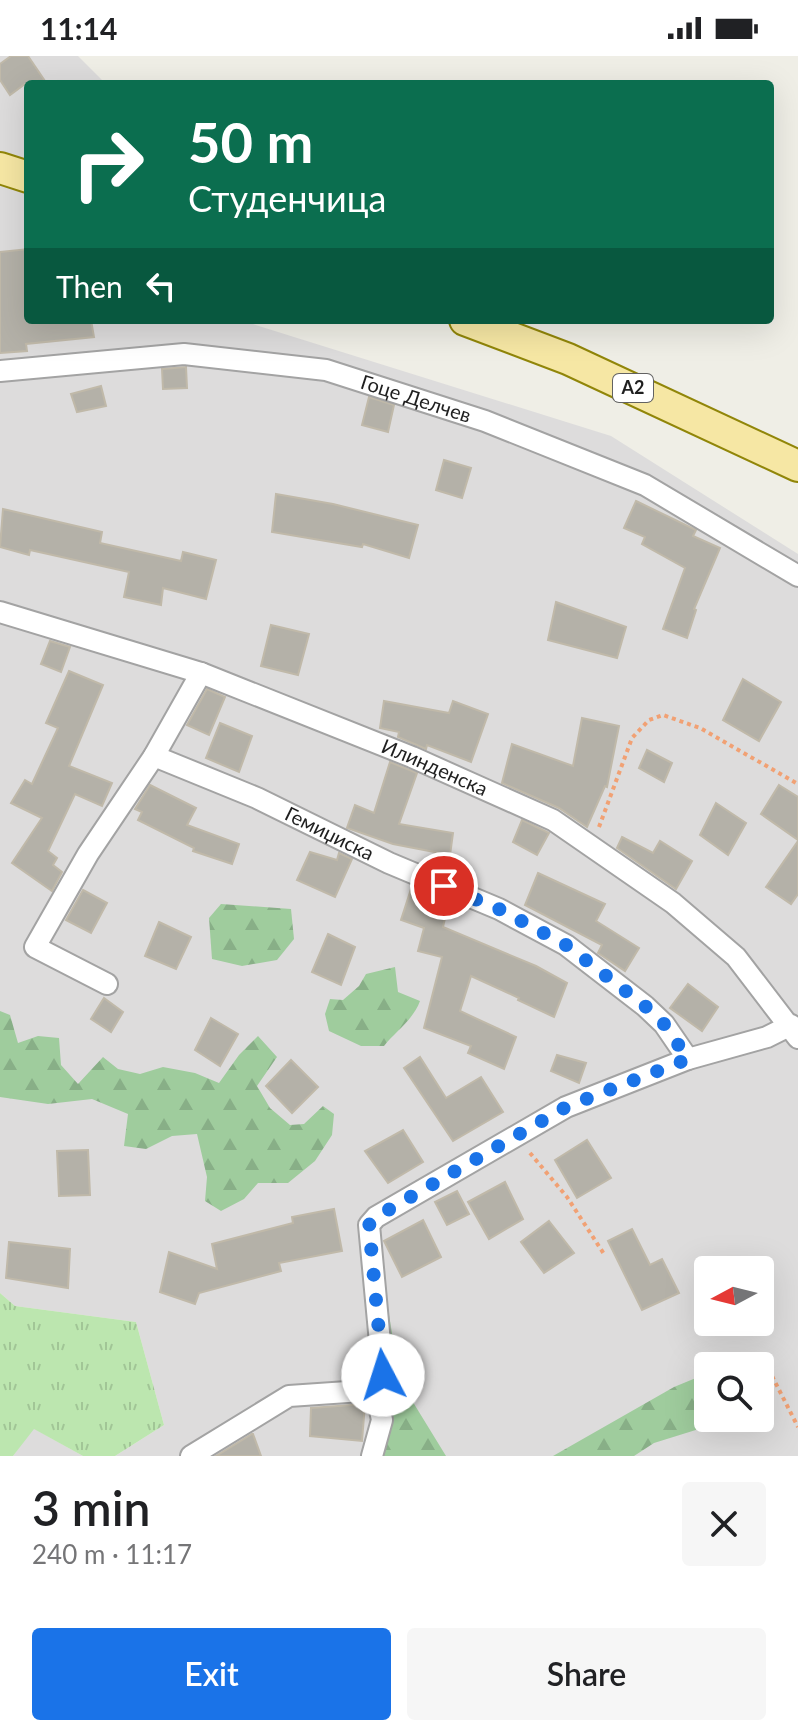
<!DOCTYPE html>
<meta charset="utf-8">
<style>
:root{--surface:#fff;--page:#f6f6f6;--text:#202124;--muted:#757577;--accent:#1a73e8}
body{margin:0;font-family:Lato,sans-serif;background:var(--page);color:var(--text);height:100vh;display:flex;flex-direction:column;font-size:30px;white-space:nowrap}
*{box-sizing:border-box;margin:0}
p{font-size:26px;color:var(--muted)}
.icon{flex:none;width:44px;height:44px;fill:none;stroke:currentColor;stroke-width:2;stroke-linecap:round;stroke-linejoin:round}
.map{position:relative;height:1400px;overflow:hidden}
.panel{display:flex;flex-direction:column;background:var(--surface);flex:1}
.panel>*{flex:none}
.top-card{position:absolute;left:24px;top:24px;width:750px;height:244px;border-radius:8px;box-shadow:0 8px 32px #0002;background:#0b6e4f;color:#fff;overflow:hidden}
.needle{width:52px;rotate:263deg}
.buttons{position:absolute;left:694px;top:1200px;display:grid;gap:16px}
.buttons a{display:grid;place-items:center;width:80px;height:80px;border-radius:8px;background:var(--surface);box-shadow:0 8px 32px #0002;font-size:40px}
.pin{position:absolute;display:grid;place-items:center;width:68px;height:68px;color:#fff;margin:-34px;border:4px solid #fff;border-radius:50%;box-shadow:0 2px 8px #0007}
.me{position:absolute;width:88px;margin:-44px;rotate:355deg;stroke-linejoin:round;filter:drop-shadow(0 0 6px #0008)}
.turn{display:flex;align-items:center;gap:28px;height:168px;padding:0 32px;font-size:36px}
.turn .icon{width:104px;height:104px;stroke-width:2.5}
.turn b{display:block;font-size:56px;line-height:68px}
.then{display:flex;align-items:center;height:76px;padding:0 32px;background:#0003;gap:16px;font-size:30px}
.round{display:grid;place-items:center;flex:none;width:84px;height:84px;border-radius:8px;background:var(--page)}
.overview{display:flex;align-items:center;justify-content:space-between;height:136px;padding:0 32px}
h1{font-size:48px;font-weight:600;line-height:60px}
.cta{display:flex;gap:16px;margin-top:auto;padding:16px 32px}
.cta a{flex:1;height:92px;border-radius:8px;background:var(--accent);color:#fff;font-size:32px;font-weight:600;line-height:92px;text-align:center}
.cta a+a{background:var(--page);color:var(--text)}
.status{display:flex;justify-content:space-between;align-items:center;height:56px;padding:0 40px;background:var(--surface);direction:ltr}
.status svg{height:22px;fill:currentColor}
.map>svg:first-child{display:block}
</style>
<div class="status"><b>11:14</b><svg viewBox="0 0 49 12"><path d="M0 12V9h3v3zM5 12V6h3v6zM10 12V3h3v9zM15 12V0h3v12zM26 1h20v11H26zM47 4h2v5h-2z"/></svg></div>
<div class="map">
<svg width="798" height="1400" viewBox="0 0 798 1400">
<defs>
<pattern id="grass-tufts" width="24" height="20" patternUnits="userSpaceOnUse" patternTransform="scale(2)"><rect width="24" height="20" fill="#bce6af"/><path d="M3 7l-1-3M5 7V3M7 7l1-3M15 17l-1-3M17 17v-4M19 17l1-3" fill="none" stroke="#a1c596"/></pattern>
<pattern id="forest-firs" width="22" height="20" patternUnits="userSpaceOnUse" patternTransform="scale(2)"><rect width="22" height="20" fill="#9fcc9d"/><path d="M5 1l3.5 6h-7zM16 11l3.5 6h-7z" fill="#88af87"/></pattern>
</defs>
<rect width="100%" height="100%" fill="#efeee6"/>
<!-- residential -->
<g fill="#dddcdc" fill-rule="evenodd">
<path d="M0 0H78L104 26 103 28H28V264H240L611 380 798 498V1400H115L164 1369 136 1266 15 1250 0 1237ZM708 1214H760V1266H708ZM708 1310H760V1362H708Z"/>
<path d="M33 1372 83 1400H13Z"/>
</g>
<!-- grass -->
<path fill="url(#grass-tufts)" d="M0 1237 15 1250 136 1266 164 1369 115 1400H83L34 1373 13 1400H0Z"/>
<!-- forest -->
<g fill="url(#forest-firs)">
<path d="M221 848 291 853 294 883 277 904 242 910 212 903 209 862Z"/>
<path d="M395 911 398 936 420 945C413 964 396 975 384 990H361L329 975 325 958 330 943 343 944 359 930 366 918Z"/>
<path d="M0 955 10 959 18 987 38 980 59 982 61 1009 78 1028 103 1001 118 1013 140 1018 163 1011 195 1017 219 1027 239 999 258 980 277 1001 257 1030 270 1052 290 1069 304 1068 323 1050 334 1058 332 1079 315 1105 288 1127H258L244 1143 221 1155 205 1145 207 1121 197 1078 172 1080 146 1093 124 1090 128 1058 92 1043 48 1048 0 1041Z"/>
<path d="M388 1253 400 1325 446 1400H383L385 1393Z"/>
<path d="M708 1317V1362H721L715 1368 654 1387 634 1400H553L674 1331Z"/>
</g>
<!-- building -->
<g fill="#b4b1a8" stroke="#c0b9a9" stroke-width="2">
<path d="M11 0H28L47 28H25L10 39 0 24V8Z"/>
<path d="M28 193V264H91L94 281 26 288 27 295 0 297V196Z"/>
<path d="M186 311 187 332 163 333 162 313Z"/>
<path d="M101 330 106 350 77 356 71 338Z"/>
<path d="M369 341 394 349 388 376 362 369Z"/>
<path d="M444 404 471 412 462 442 436 434Z"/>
<path d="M276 438 333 448 418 469 409 502 363 488 362 491 272 476Z"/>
<path d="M636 445 696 474 693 480 720 492 694 553 696 554 687 582 663 573 685 512 642 488 645 481 624 472Z"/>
<path d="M3 453 102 476 100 487 181 505 183 496 216 504 206 543 163 532 161 549 124 541 129 516 30 494 29 499 0 491Z"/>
<path d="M556 546 626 571 617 602 548 584Z"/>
<path d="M271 569 309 578 298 619 261 610Z"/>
<path d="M50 585 70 591 61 616 41 608Z"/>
<path d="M69 615 103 629 69 710 112 727 102 750 75 738 48 795 57 802 53 809 62 816 52 835 12 807 42 762 11 747 25 724 32 728 58 672 46 667Z"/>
<path d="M743 623 781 646 759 685 723 664Z"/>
<path d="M207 633 225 641 209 679 187 669Z"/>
<path d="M384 645 449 657 453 645 488 658 471 706 427 689 426 693 398 681 399 676 380 672Z"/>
<path d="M582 662 619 670 607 731 605 730 587 771 559 752 502 727 512 688 573 710Z"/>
<path d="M220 667 252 680 239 716 206 702Z"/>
<path d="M647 694 672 707 664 726 639 712Z"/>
<path d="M390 706 417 717 399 768 453 777 450 799 393 788 347 772 355 749 374 757Z"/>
<path d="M150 729 196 752 187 769 239 788 232 808 193 795 194 792 138 764 142 756 135 753Z"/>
<path d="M779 729 798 741V784L761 758Z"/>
<path d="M716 747 746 767 728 799 700 779Z"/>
<path d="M522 764 549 777 537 799 513 786Z"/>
<path d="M622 781 653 797 660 785 692 805 676 833 617 792Z"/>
<path d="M798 785V838L791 848 766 831Z"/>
<path d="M310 796 337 804 339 797 352 803 335 841 297 824Z"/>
<path d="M538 817 605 848 596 865 639 892 625 915 598 897 602 889 525 849Z"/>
<path d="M412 830 431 839 426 852 446 858 443 871 536 910 567 927 554 961 518 944 519 942 471 920 460 955 516 981 504 1013 468 997 471 990 424 972 442 901 418 895 424 872 401 864Z"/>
<path d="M83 834 107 847 91 877 66 864Z"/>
<path d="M159 866 191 881 176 913 145 900Z"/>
<path d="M328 878 355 891 341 929 312 916Z"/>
<path d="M688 928 718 951 702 975 670 952Z"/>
<path d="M104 942 123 956 111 976 91 963Z"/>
<path d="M211 962 238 978 220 1010 195 994Z"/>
<path d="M557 999 586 1007 579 1027 551 1015Z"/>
<path d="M420 1001 446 1042 481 1021 503 1056 453 1085 404 1012Z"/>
<path d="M291 1004 318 1031 292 1057 266 1030Z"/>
<path d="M403 1074 423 1106 388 1127 365 1095Z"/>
<path d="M587 1084 611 1122 577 1142 555 1104Z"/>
<path d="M88 1094 90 1139 59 1140 57 1095Z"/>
<path d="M505 1126 523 1163 489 1183 468 1146Z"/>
<path d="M457 1135 469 1158 447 1169 435 1146Z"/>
<path d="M334 1153 342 1195 279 1207 281 1215 199 1237 195 1248 160 1236 169 1196 217 1213 212 1188 293 1167 292 1161Z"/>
<path d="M423 1164 441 1201 402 1221 384 1185Z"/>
<path d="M549 1165 574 1197 544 1217 521 1186Z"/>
<path d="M632 1173 650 1209 662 1203 679 1237 642 1254 608 1185Z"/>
<path d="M9 1186 70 1193 68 1232 6 1222Z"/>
<path d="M365 1348 362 1385 310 1380 311 1352Z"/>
<path d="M253 1378 261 1400H216L252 1378Z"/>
</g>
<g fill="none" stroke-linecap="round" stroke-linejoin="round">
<defs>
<g id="street">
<path id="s1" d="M0 315 184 298 326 314 485 365 645 429 798 520"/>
<path id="s2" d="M0 556 201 617 412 701 553 764 673 847 736 901 798 982"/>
<path id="s3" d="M154 700 257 742 389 807 499 853 566 889 645 950 664 968 688 1003"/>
<path d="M107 928 35 891 88 798 154 700 201 617"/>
<path d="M191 1400 289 1340 362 1335 375 1330 383 1319 369 1169 376 1161 566 1051 688 1003 767 981 791 969"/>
<path d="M372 1400 382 1364 375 1330"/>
</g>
<g id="primary">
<path d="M0 112 28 121"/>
<path d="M465 264 568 303 798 410"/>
</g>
</defs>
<!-- street casing -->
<use href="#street" stroke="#a3a3a3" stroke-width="24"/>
<!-- primary casing -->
<use href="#primary" stroke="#918609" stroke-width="34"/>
<!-- path -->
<g stroke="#f1a174" stroke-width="4" stroke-dasharray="4 4" stroke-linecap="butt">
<path d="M599 771 632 682 649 664 663 659 700 672 798 728"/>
<path d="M530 1097 567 1141 604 1198"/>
<path d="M772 1320 798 1371"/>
</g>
<!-- street -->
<use href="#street" stroke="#fff" stroke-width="20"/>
<!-- primary -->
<use href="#primary" stroke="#f6e7a4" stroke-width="30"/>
</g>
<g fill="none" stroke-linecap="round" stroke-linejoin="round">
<!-- route -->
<path stroke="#1a73e8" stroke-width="14" stroke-dasharray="0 25.2" d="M383 1319 369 1169 376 1161 566 1051 688 1003 664 968 645 950 566 889 499 853 444 830"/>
</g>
<g text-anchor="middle" stroke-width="6" stroke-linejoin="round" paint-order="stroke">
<!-- shield labels -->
<rect fill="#fff" stroke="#626262" stroke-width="2" x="613" y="318" width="40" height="28" rx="6"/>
<g font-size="18" font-weight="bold" fill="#1f1f1f">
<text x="633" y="338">A2</text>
</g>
<!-- street labels -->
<g font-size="20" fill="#1f1f1f" stroke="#fff">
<text dy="7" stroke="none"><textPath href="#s1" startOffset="422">Гоце Делчев</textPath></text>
<text dy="7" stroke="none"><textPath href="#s2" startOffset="462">Илинденска</textPath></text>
<text dy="7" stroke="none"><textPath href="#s3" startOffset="192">Гемиџиска</textPath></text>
</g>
</g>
</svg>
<div class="buttons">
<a><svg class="needle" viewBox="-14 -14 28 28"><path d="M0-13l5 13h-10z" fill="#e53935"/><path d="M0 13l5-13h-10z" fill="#757577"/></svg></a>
<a><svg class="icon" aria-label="search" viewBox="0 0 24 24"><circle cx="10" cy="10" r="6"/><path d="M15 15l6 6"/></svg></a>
</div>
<div class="pin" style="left:444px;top:830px;background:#d93025"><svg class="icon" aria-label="arrive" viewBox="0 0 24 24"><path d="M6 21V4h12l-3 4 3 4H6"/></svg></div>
<svg class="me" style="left:383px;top:1319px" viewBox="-20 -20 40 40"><circle r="19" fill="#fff"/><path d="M0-13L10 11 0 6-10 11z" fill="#1a73e8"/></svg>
<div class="top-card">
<div class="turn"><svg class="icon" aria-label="right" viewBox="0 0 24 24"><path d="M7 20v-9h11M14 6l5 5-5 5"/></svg><div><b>50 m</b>Студенчица</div></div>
<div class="then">Then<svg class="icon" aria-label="left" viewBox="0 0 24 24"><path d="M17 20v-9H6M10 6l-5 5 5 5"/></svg></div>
</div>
</div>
<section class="panel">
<div class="overview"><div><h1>3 min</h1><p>240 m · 11:17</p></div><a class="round"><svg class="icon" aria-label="close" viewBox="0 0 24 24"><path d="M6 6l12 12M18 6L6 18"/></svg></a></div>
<div class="cta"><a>Exit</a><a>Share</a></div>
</section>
